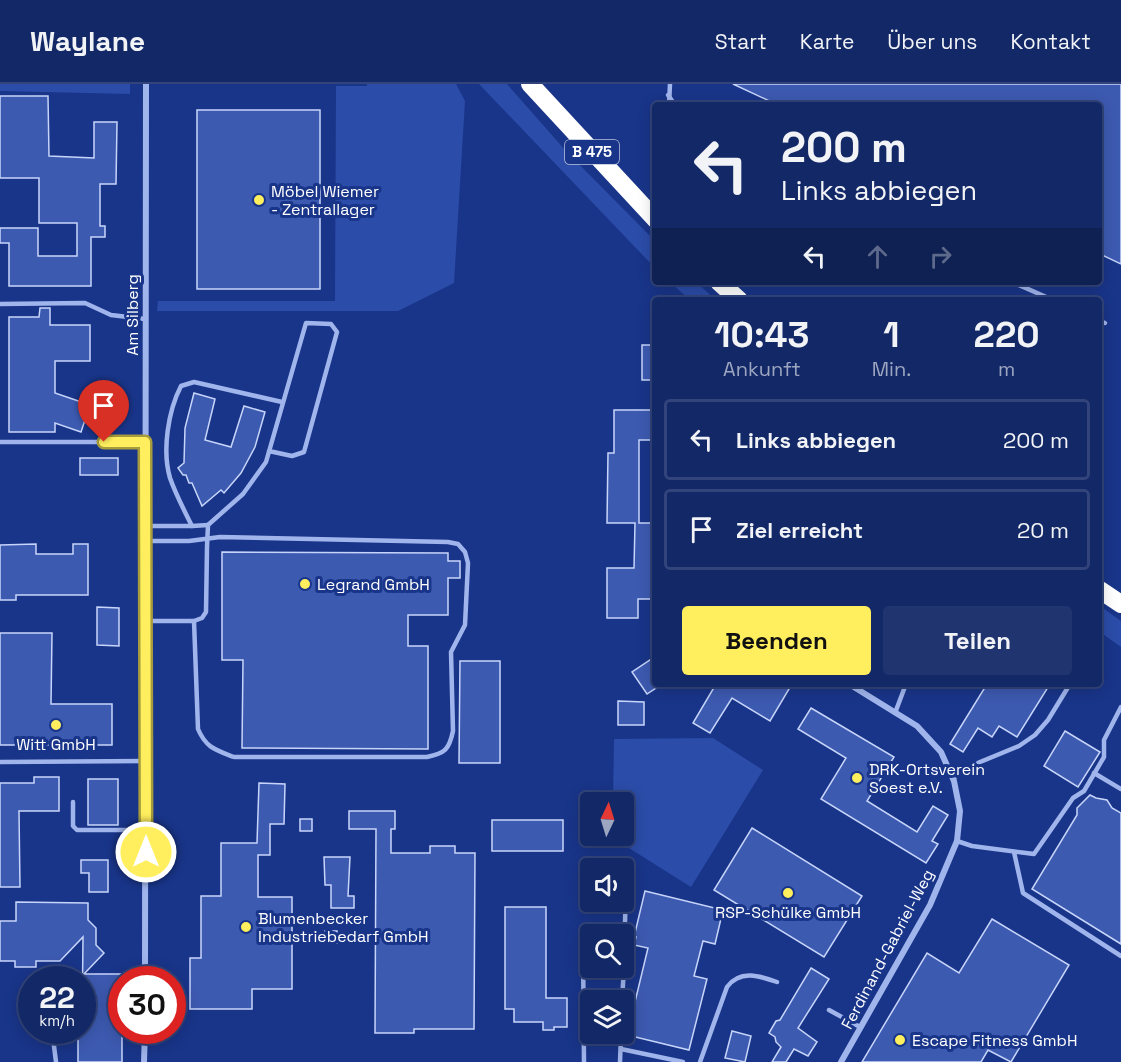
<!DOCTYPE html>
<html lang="de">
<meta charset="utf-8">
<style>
:root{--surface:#132867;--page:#203470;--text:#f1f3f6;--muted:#9da6c0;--line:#32447b;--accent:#ffef5e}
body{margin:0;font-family:"Space Grotesk",sans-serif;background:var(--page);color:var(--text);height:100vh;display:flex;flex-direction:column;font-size:22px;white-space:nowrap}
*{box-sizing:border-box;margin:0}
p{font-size:20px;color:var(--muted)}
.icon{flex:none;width:33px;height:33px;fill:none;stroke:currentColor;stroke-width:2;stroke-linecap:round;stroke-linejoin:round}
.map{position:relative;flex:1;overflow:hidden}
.details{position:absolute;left:652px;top:213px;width:450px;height:390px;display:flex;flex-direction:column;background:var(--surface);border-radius:6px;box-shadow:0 3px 15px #0003,0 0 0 2px var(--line)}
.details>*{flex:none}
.hud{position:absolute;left:652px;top:18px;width:450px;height:183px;border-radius:6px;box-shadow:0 3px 15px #0003,0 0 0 2px var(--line);background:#132867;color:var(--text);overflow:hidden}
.needle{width:39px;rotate:4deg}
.fabs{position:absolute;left:580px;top:708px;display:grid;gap:12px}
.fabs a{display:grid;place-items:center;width:54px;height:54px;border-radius:6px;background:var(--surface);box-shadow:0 3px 15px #0003,0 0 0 2px var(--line);font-size:30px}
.speed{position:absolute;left:18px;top:882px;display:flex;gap:12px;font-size:30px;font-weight:700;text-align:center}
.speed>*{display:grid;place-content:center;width:78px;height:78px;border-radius:50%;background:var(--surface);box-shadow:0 3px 15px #0003,0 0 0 2px var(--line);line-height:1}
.speed small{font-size:15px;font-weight:400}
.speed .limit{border:9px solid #d22;background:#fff;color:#111}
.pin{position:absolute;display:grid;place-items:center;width:51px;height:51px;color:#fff;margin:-62px -26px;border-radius:50% 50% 50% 0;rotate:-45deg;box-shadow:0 0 6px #0007}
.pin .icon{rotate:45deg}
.me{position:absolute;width:66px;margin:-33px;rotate:0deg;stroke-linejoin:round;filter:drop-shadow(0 0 4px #0008)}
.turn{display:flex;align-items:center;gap:21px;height:126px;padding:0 30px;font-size:27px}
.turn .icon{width:78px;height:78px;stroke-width:2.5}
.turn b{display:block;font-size:42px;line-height:51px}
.lanes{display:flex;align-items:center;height:57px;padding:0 30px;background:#0003;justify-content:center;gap:30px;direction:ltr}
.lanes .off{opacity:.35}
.eta{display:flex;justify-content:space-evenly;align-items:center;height:102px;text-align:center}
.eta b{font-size:36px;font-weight:700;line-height:42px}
.primary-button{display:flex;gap:12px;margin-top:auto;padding:12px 30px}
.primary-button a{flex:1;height:69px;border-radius:6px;background:var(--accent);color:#111;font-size:24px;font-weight:700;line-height:69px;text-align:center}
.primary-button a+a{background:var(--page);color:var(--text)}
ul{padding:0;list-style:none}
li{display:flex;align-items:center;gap:18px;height:81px;margin:0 12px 9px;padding:0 18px;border:3px solid var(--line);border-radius:6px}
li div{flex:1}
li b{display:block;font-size:22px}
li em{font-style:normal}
header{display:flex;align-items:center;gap:36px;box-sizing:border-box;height:84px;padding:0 30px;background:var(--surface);border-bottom:2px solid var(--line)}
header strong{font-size:28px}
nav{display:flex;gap:33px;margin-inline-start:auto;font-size:21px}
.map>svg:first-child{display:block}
</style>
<header>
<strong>Waylane</strong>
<nav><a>Start</a><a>Karte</a><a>Über uns</a><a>Kontakt</a></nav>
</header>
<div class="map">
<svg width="1121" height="978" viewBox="0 0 1121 978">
<rect width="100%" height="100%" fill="#193589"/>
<!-- green -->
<g fill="#2b4ca8">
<path d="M0 0H130V10L0 7Z"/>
<path d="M367 0H456L465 17 454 199 398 227H157L158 217H335L336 2H367Z"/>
<path d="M479 0H507L566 67 655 157V184Z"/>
<path d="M670 198H696L716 216H690Z"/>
<path d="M1100 522 1121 537V563L1100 548Z"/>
<path d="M713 654 763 686 691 803 613 754V752H624V718H613L614 655Z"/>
</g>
<!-- building -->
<g fill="#3d5ab1" stroke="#c7d5fa" stroke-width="1.5">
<path d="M733 0H1121V180L1100 170V21H778Z"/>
<path d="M0 12H48L49 72 94 74V38H117L116 100H100V142H105V153H91V202H9V159H0V144H38V172H77V139H39V94H0Z"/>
<rect x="197" y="26" width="123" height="179"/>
<path d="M40 224H50V241H90V277H55V309L90 321 81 348 55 339V348H9V233H39Z"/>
<rect x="642" y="261" width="14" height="35"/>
<path d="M194 309 215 315 205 356 231 363 244 322 265 328 255 363 241 389 224 409 221 406 202 422 192 399H189L186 391H183L178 384 184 379 185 344Z"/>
<path d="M614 326H656V356H639V439H656V515H638V534H607V484H634L635 439H607L608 369H614Z"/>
<rect x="80" y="374" width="38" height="17"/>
<path d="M36 460V470H73V460H88V511H16V516H0V461Z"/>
<path d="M222 468 448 469V477H460V494H448V531H408V562H428V665L242 664 243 576H222Z"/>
<path d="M97 523 119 524V562L97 561Z"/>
<path d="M0 549H52L51 620H112V661H0Z"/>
<path d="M656 572V604L647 610 632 588Z"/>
<path d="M460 577H500V679H459Z"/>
<path d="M716 600H792L770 637 732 614 710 649 693 639Z"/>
<path d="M987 600H1050L1017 653 999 642 992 653 978 644 963 668 950 660Z"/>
<path d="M618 617 644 618V641H618Z"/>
<path d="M811 624 894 673 867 717 917 748 933 722 948 731 932 757 938 760 926 779 821 715 846 674 798 645Z"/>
<path d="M1065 647 1100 668 1078 703 1044 682Z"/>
<path d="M34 693H59V727H19L20 803H0V699H34Z"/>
<rect x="88" y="695" width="30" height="46"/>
<path d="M259 699 285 700 284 740H270V771H258V813H292V905H252V925H190V874H201V812H221V759H257Z"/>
<path d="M1090 711 1096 714 1107 716 1112 724 1121 729V860L1032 805 1077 731V724Z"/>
<path d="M349 727H395V745H391V769H430V762H455V769H475L474 945H414V949H375L376 745H349Z"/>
<rect x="300" y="735" width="12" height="12"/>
<rect x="492" y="736" width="71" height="31"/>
<path d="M752 744 862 812 824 873 714 806Z"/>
<path d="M324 773H350L348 812H354V824H331V801H325Z"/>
<path d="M81 776H108V808H89V789H81Z"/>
<path d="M645 807 723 826 715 860 703 857 694 892 707 895 689 966 627 951 648 864 634 861 636 853H634Z"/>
<path d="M16 818 88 819V836L96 844V861L104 869 84 890H122V978H78V946H82L83 853 60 877H36V883H15V877H0V837H16Z"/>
<path d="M505 823H546V914H567V943H554V946H543V938H514V925H505Z"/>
<path d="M992 835 1069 881 1011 978 988 966 981 978H862L927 869 959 889Z"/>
<rect x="325" y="847" width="12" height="12"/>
<path d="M811 884 829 895 798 944 817 958 808 972 794 965 786 978H772L781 963 776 958 775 953 769 949 776 937 780 936Z"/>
<path d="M732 947 751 952 745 978 725 974Z"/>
</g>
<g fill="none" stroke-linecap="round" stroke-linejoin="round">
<!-- lane -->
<g stroke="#a1b5ed" stroke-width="4.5">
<path d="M668 11 675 21"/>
<path d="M669 21 670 0"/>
<path d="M1012 198 1053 216"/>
<path d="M0 220 85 219 111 231 145 235"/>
<path d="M1100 237 1105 239"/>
<path d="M0 358H145"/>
<path d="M208 441 192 442C184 426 176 411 170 394 162 367 168 327 181 302L194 298 282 318"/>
<path d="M145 442H192"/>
<path d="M145 457H189L220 453 448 458 458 460 465 468 468 479 465 541 451 568 453 647C449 666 445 669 427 673H234C216 666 206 664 198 645L194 537 202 534 206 528 207 463 208 441 243 410 266 378 306 239 331 240 337 248 304 368 292 372 269 367"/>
<path d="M145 537H194"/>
<path d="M895 629 906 600"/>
<path d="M0 678 146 677"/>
<path d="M1094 689 1121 705"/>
<path d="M953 694 980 678 1019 662 1035 651 1048 636 1070 600"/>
<path d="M73 718V742L77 746H146"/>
<path d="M957 757 972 762 1034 770 1073 714 1084 707 1104 673V656L1121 623"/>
<path d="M1014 768 1023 809 1121 872"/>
<path d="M583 860 584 978"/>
<path d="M624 870 626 806"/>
<path d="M622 916 624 884"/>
<path d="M829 926 860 943"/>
<path d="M52 946 56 978"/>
<path d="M621 965 683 978"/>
<path d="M620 978 621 950"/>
<path d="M700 978 727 903C740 885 760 892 777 898"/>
</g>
<!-- street -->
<g stroke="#a1b5ed" stroke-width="6">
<path d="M145 896 146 0"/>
<path d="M144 978 145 946"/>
<path d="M841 978 930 821 957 757 960 727 954 697 941 668 917 642 849 600"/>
</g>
<!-- highway -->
<g stroke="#fff" stroke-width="18">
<path d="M530 0 656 136"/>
<path d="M719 198 739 216"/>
<path d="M1100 506 1121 520"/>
</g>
</g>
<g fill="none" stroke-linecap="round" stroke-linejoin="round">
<defs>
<path id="route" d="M104 358H145L146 768"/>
</defs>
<!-- route casing -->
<use href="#route" stroke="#a69b3d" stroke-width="15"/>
<!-- route -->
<use href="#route" stroke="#ffef5e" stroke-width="10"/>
</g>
<!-- markers -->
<g fill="#ffef5e" stroke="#193589" stroke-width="2">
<circle cx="259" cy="116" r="6"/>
<circle cx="305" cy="500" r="6"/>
<circle cx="56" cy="641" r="6"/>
<circle cx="857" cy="694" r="6"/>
<circle cx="788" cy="809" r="6"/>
<circle cx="246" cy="843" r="6"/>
<circle cx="900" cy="956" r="6"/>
</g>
<g text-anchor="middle" stroke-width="6" stroke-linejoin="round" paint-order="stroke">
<!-- shield labels -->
<rect fill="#193589" stroke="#bac2dc" stroke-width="1.5" x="565" y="56" width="54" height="24" rx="4.5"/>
<g font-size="15" font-weight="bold" fill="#fff">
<text x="592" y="73">B 475</text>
</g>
<!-- poi labels -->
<g font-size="16" fill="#fff" stroke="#193589" text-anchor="start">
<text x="271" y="113">Möbel Wiemer<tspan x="271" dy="18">- Zentrallager</tspan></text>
<text x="317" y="506">Legrand GmbH</text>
<text x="56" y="666" text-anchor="middle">Witt GmbH</text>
<text x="869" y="691">DRK-Ortsverein<tspan x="869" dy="18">Soest e.V.</tspan></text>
<text x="788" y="834" text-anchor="middle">RSP-Schülke GmbH</text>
<text x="258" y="840">Blumenbecker<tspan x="258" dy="18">Industriebedarf GmbH</tspan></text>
<text x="912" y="962">Escape Fitness GmbH</text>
</g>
<!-- street labels -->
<g font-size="16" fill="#fff" stroke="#193589">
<text transform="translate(132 231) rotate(-90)" y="6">Am Silberg</text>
<text transform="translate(887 865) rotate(-62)" y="6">Ferdinand-Gabriel-Weg</text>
</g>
</g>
</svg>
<div class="fabs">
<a><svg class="needle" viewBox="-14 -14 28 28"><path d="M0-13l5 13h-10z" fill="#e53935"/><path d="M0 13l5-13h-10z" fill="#9da6c0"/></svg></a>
<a><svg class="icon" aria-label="sound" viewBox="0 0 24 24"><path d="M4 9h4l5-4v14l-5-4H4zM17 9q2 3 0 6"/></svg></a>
<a><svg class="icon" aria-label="search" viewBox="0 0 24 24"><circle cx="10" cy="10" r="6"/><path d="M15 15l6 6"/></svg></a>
<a><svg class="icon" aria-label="layers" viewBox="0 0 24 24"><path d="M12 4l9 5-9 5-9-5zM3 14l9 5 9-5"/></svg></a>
</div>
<div class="speed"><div>22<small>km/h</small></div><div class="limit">30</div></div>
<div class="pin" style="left:104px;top:358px;background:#d93025"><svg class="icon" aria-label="arrive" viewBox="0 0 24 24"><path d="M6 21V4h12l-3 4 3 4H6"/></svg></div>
<svg class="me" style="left:146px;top:768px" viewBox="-20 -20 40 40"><circle r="17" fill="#ffef5e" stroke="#fff" stroke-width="3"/><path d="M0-11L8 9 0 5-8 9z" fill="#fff"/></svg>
<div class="hud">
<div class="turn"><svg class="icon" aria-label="left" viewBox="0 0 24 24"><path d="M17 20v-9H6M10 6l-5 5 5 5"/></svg><div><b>200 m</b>Links abbiegen</div></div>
<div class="lanes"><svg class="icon" aria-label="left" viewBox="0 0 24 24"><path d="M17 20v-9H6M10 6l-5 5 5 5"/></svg><svg class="icon off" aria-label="ahead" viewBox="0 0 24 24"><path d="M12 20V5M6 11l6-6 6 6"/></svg><svg class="icon off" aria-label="right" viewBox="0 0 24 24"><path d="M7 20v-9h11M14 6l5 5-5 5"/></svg></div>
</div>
<section class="details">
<div class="eta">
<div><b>10:43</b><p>Ankunft</p></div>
<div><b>1</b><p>Min.</p></div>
<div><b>220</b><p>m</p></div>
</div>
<ul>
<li><svg class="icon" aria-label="left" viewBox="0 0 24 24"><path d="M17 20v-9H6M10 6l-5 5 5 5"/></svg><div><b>Links abbiegen</b></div><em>200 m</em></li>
<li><svg class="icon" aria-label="arrive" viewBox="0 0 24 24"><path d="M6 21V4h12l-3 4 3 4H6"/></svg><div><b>Ziel erreicht</b></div><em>20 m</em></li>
</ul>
<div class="primary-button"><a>Beenden</a><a>Teilen</a></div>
</section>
</div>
